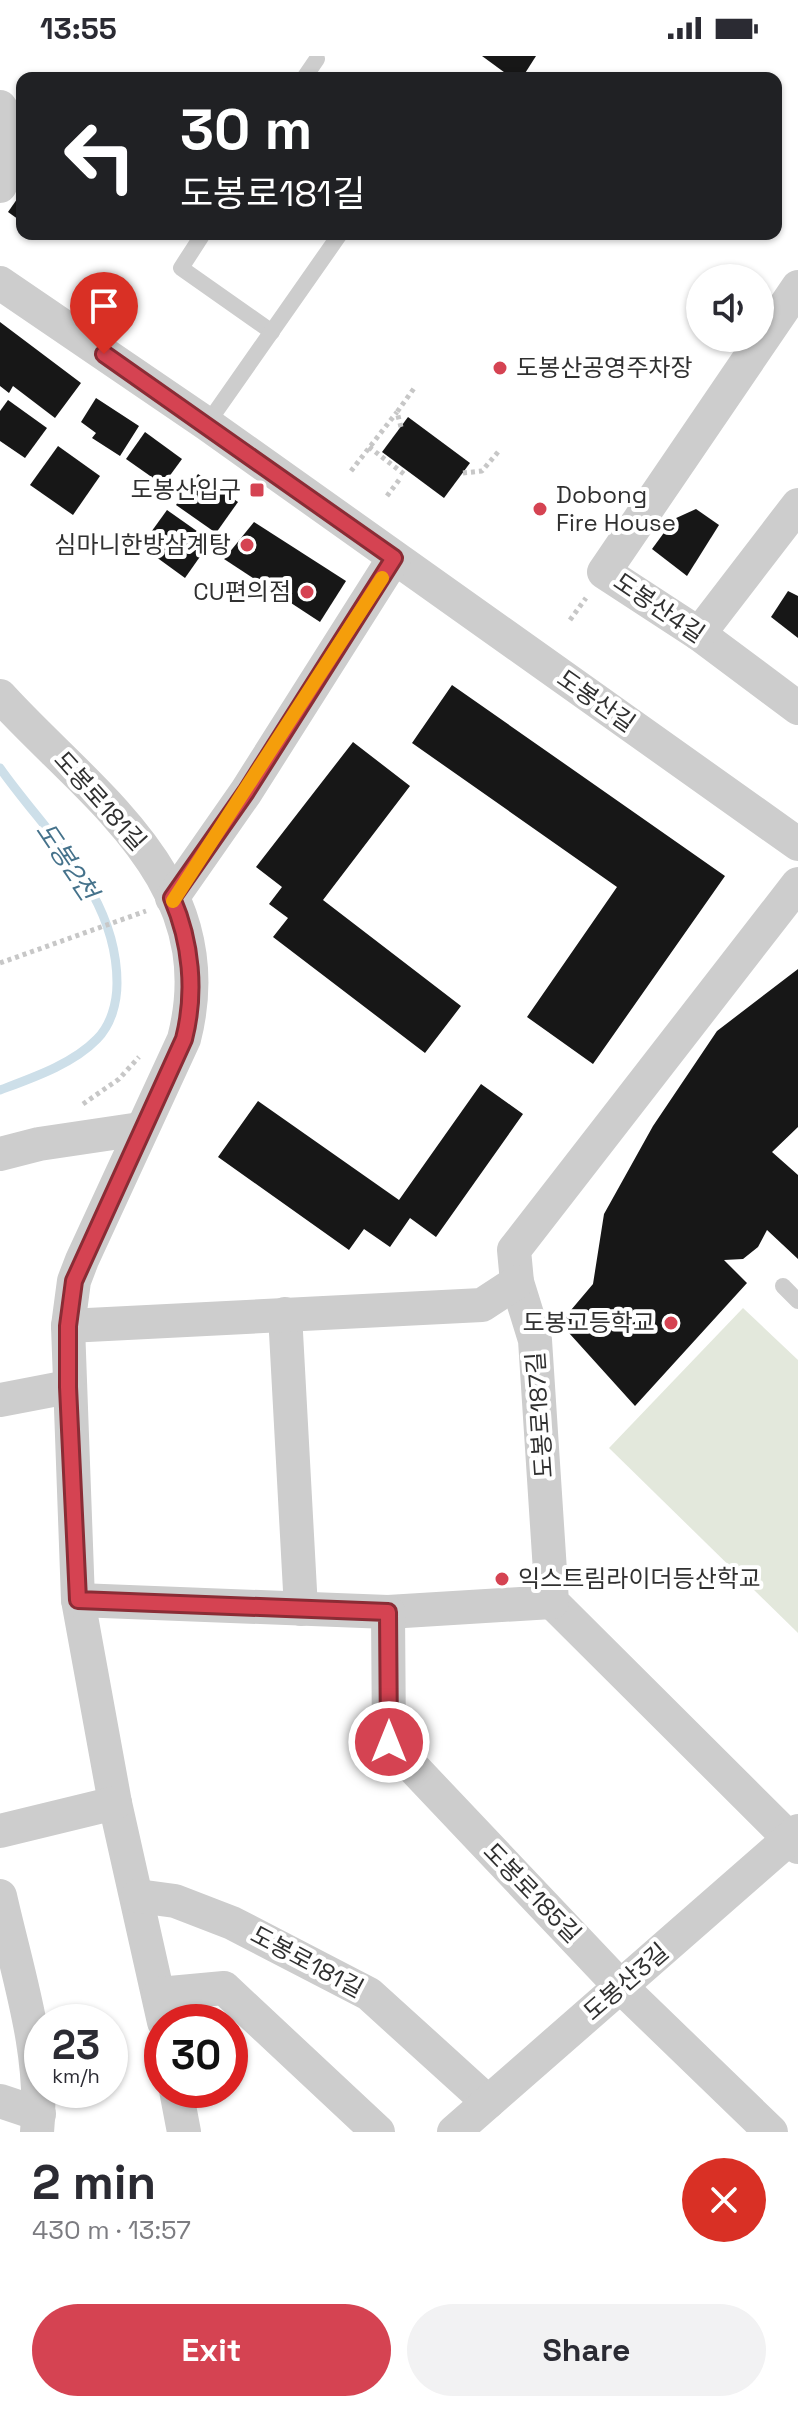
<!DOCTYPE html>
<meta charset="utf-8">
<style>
:root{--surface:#fff;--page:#f2f2f3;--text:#2b2b33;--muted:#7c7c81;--accent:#d54352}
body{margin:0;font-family:"Space Grotesk","Noto Sans KR",sans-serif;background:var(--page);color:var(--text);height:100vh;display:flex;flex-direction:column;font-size:30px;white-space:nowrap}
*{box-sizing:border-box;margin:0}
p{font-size:26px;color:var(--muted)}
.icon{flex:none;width:44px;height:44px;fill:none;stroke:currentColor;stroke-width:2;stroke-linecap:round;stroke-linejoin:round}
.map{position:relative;height:2076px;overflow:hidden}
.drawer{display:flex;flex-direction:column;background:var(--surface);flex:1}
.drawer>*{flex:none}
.guide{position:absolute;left:16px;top:16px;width:766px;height:168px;border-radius:16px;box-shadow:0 2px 6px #0004;background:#202124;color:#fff;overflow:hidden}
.tools{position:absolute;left:686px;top:208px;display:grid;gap:16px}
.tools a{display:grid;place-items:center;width:88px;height:88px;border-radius:50%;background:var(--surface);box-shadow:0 2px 6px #0004;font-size:40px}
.speed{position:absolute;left:24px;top:1948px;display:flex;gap:16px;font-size:40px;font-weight:700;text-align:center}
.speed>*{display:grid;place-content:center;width:104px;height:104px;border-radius:50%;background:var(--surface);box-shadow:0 2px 6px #0004;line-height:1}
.speed small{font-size:20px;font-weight:400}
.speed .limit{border:12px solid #d22;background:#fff;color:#111}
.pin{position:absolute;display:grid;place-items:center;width:68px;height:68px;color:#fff;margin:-82px -34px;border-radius:50% 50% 50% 0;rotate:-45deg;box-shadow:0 0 8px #0007}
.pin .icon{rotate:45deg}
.me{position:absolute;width:88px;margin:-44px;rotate:0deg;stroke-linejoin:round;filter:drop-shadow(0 0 6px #0008)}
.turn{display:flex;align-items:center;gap:28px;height:168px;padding:0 32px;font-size:36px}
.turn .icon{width:104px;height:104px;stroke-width:2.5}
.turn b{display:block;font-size:56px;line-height:68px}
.round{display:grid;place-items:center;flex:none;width:84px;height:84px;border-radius:42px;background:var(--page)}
.summary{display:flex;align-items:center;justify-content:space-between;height:136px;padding:0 32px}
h1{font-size:48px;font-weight:700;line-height:60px}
.primary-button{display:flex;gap:16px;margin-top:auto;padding:16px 32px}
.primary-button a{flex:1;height:92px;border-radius:48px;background:var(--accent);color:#fff;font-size:32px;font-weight:700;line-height:92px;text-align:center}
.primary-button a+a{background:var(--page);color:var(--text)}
.status{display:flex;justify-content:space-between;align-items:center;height:56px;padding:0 40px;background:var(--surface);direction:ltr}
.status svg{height:22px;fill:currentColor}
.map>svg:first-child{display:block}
</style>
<div class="status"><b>13:55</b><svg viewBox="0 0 49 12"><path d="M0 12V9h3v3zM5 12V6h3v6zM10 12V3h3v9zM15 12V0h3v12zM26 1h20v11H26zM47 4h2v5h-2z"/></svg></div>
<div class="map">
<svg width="798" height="2076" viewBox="0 0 798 2076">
<rect width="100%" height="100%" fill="#fff"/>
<!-- green -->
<path fill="#e3e8dc" d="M743 1252 798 1304V1577L609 1392Z"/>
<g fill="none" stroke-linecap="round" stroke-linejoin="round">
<!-- stream -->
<path stroke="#cddfe9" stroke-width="9" d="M0 712C48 780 117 838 117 927 117 947 111 969 97 983 73 1008 32 1022 0 1034"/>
</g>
<!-- building -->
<g fill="#171717">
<path d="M482 0H536L522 22H512Z"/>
<path d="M22 136V166L8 156Z"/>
<path d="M0 266 81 327 55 362 13 330 9 337 0 330Z"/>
<path d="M96 342 139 370 120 400 92 382 96 377 81 366Z"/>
<path d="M8 344 47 372 25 402 0 385V355Z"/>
<path d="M408 361 470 407 444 442 382 396Z"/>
<path d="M145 376 182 403 163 429 126 403Z"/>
<path d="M58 390 100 420 73 459 30 429Z"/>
<path d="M198 418 238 446 216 477 176 449Z"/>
<path d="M696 453 719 469 687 520 652 493 674 463Z"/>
<path d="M167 454 211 485 185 522 141 490Z"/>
<path d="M254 466 346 525 320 566 224 503Z"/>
<path d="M788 535 798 540V582L771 561Z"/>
<path d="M452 629 725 820 593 1008 527 961 617 831 412 687Z"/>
<path d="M353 686 410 730 323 844 461 950 425 997 273 881 288 862 269 848 282 831 256 811Z"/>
<path d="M798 913V1071L772 1096 798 1119V1203L767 1174 758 1191 743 1203 724 1204 747 1227 635 1350 560 1267 593 1228 604 1158 653 1070 717 975Z"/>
<path d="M481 1028 523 1058 436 1181 410 1162 390 1191 364 1173 349 1194 218 1101 258 1045 399 1144Z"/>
</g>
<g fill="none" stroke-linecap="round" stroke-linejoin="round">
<!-- path -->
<g stroke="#c7c7c7" stroke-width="5" stroke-dasharray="4 4" stroke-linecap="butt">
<path d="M401 371 397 356 415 331"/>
<path d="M369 391 404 418"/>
<path d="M351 415 397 356"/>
<path d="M463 417 482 415 498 396"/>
<path d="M387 440 399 424"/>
<path d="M570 564 586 542"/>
<path d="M0 907 146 855"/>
<path d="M83 1048 119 1023 139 1001"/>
</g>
<!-- service -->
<g stroke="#cdcdcd" stroke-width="16">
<path d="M304 22 317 3"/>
<path d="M203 178 181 212 272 276"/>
<path d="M207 368 340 178"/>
<path d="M783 1230 798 1245"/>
</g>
<!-- minor -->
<g stroke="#cdcdcd" stroke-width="34">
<path d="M0 51 10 66 0 130"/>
<path d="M0 227 207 368 798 788"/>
<path d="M798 231 604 516 699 578 798 652"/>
<path d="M699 578 798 449"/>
<path d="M0 640C91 740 225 824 184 983L82 1204 74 1225 68 1270 78 1544 115 1747 164 1966"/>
<path d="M798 828 514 1194 517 1226 535 1284 552 1546 798 1791"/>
<path d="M172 842 246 736 394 502"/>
<path d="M0 1098 39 1088 140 1073"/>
<path d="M285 1258 301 1553"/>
<path d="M68 1270 482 1249 517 1226"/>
<path d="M0 1344 68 1331"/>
<path d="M78 1544 388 1556 552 1546"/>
<path d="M388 1556 389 1686 621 1931 771 2076"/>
<path d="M0 1775 115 1747"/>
<path d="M0 1840C17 1916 45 1998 37 2076"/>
<path d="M138 1840 175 1845 232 1867 369 1938 488 2046"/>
<path d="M159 1938 224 1932 378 2076"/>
<path d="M176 2034 184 2076"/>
<path d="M0 2045 39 2058"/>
<path d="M454 2076 798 1775"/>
</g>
</g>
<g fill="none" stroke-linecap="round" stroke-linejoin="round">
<defs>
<path id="route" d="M104 298 394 502 246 736 172 842C191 886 196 936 184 983L74 1225 68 1270V1331L78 1544 388 1556 389 1686"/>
</defs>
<!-- route casing -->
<use href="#route" stroke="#8a2c35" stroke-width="20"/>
<!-- route -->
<use href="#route" stroke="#d54352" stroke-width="14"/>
<!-- slow -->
<path stroke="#f59e0b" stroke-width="14" d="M173 845 382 522"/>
</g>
<!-- markers -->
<g fill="#d54352" stroke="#fff" stroke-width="3">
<circle cx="500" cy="312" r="8"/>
<rect x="249" y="426" width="16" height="16" rx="4"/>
<circle cx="540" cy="453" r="8"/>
<circle cx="247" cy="489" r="8"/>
<circle cx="307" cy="536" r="8"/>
<circle cx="671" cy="1267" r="8"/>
<circle cx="502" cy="1523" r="8"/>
</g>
<g text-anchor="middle" stroke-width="8" stroke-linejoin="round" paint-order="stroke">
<!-- poi labels -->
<g font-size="24" fill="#303030" stroke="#fff" text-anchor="end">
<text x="516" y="320" text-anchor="start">도봉산공영주차장</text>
<text x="241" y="442">도봉산입구</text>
<text x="556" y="447" text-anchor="start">Dobong<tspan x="556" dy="28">Fire House</tspan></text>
<text x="231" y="497">심마니한방삼계탕</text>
<text x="291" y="544">CU편의점</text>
<text x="655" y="1275">도봉고등학교</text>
<text x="518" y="1531" text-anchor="start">익스트림라이더등산학교</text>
</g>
<!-- street labels -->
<g font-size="24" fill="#303030" stroke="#fff">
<text transform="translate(659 552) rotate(34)" y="8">도봉산4길</text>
<text transform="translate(596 645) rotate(35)" y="8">도봉산길</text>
<text transform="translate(100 745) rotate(48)" y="8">도봉로181길</text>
<text transform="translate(540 1359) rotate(-94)" y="8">도봉로187길</text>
<text transform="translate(532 1837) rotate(46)" y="8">도봉로185길</text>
<text transform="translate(307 1906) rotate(28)" y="8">도봉로181길</text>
<text transform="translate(626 1926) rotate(-41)" y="8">도봉산3길</text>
</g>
<!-- water labels -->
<g font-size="26" font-style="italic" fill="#45728b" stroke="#fff">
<text transform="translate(67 805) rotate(56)" y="9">도봉2천</text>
</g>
</g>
</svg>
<div class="tools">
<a><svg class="icon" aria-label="sound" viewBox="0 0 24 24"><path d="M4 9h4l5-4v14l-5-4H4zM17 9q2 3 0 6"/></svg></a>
</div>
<div class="speed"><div>23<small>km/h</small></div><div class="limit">30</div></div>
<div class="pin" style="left:104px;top:298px;background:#d93025"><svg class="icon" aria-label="arrive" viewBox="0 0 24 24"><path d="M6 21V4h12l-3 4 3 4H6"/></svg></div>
<svg class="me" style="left:389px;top:1686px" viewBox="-20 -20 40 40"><circle r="17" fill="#d54352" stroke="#fff" stroke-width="3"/><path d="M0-11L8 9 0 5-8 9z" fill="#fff"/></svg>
<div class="guide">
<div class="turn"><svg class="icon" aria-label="left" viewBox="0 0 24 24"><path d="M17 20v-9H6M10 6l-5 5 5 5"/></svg><div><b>30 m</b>도봉로181길</div></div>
</div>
</div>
<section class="drawer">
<div class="summary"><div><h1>2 min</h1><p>430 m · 13:57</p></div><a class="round" style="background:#d93025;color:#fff"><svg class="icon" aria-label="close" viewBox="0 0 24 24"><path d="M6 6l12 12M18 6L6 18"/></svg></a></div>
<div class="primary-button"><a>Exit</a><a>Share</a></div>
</section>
